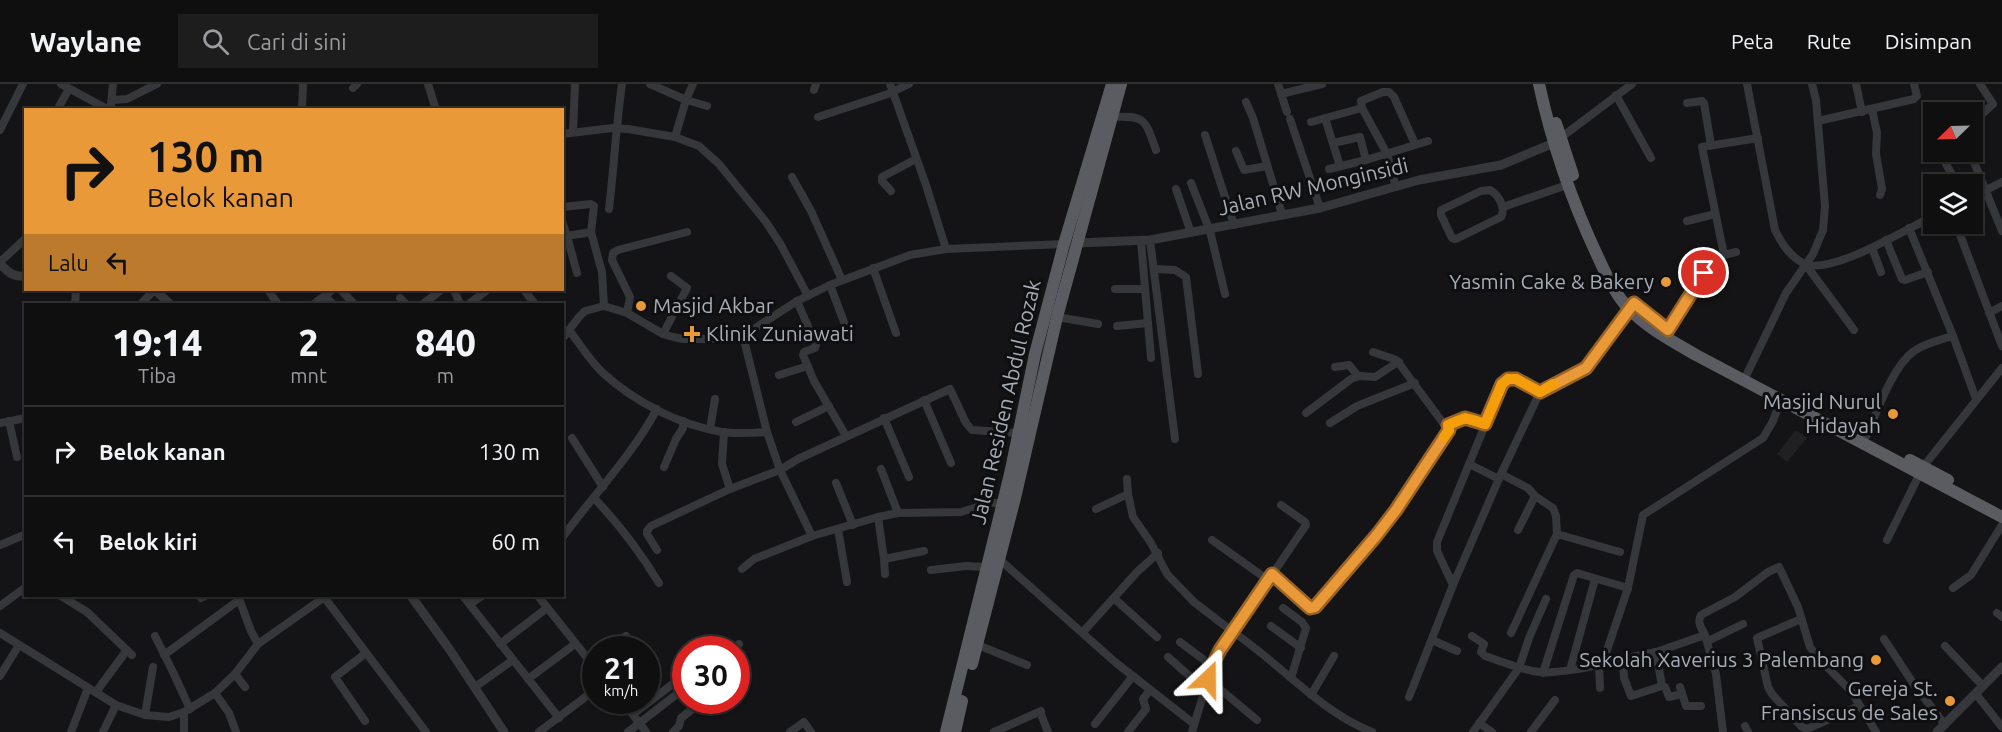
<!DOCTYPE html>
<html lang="id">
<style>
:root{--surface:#0f0f10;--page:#1d1d1e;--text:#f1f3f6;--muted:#9b9c9f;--line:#2f2f30}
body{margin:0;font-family:Ubuntu,sans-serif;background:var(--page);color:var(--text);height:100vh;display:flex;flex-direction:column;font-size:22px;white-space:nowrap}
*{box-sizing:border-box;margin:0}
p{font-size:20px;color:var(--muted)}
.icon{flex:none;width:33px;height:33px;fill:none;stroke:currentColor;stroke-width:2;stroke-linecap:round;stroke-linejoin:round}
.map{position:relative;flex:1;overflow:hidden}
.side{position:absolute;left:24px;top:219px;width:540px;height:294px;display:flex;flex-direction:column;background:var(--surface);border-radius:0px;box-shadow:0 2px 4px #0004,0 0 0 2px var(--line)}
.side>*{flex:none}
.banner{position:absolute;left:24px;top:24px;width:540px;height:183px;border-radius:0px;box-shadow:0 2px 4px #0004,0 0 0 2px var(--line);background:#ea9938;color:#111;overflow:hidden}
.needle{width:39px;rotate:247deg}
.buttons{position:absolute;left:1923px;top:18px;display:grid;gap:12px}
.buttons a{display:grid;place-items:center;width:60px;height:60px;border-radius:0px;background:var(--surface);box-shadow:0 2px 4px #0004,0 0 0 2px var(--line);font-size:30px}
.speed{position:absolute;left:582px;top:552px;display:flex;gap:12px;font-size:30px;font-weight:700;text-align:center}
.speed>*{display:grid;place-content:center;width:78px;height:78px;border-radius:50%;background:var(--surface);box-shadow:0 2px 4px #0004,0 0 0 2px var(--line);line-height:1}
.speed small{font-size:15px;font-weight:400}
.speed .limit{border:9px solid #d22;background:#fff;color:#111}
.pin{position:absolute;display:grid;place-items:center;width:51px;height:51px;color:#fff;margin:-26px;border:3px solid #fff;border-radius:50%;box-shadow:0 2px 6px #0007}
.me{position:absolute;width:66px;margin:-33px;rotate:23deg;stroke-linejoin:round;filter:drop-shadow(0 0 4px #0008)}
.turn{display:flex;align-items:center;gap:21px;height:126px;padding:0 24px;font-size:27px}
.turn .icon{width:78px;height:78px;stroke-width:2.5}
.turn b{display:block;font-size:42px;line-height:51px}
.then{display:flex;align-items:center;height:57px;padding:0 24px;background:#0003;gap:12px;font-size:22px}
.eta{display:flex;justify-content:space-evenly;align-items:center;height:102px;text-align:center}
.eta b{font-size:36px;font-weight:800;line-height:42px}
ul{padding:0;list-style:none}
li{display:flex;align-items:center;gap:18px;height:90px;padding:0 24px;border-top:2px solid var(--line)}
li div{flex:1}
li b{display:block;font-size:22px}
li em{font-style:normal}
header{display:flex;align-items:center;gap:36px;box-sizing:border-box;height:84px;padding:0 30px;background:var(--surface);border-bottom:2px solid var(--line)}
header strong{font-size:28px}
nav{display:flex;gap:33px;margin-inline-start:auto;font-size:21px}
.search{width:420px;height:54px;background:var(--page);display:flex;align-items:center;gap:15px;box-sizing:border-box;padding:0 21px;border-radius:0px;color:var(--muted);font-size:22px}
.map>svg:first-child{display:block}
</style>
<header>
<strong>Waylane</strong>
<div class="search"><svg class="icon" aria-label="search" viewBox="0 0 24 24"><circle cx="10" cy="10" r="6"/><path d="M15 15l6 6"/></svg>Cari di sini</div>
<nav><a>Peta</a><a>Rute</a><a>Disimpan</a></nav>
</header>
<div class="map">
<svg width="2002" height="648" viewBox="0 0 2002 648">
<rect width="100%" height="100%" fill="#141416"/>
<!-- built -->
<path fill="#202023" d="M1796 346 1807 354 1787 378 1777 370Z"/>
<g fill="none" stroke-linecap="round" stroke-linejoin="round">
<!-- minor -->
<g stroke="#35373b" stroke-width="8">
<path d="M61 0 109 26"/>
<path d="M428 0 436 26"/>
<path d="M650 0 686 16 707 22"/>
<path d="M890 0 926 101 946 165"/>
<path d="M1278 0 1287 28"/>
<path d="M1747 0 1775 146C1782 160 1790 173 1805 180 1832 191 1908 144 1934 132"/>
<path d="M1856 0 1862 28"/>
<path d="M353 4 357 0"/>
<path d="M814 6 816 0"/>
<path d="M1281 10 1322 0"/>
<path d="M1616 11 1651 74"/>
<path d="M112 16 127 15 157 0"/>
<path d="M1246 18 1253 34 1282 130"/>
<path d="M1687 19 1702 17 1704 19 1711 61"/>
<path d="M111 21 113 0"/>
<path d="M1872 25 1877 49 1876 70 1882 105 1880 111"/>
<path d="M57 26 69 5"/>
<path d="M302 26 303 0"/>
<path d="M818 33 888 10 909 0"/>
<path d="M1112 33C1146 31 1145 36 1156 66"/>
<path d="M1325 34 1340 82"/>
<path d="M1290 35 1320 124"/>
<path d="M1818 37 1914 15 1917 12 1914 0"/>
<path d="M1311 38 1362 24"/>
<path d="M1972 39 1993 20 1980 0"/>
<path d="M0 46 23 0"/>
<path d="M573 48 575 0"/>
<path d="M562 50 612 44 628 45 675 53 699 62 719 80 766 138 781 161 808 212"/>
<path d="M1205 51 1234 141"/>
<path d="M675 53 686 16 693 0"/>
<path d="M1559 55 1632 0"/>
<path d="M1333 59 1360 53 1366 76"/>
<path d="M1236 67 1244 86 1267 82"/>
<path d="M1970 68 2002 147"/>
<path d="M1932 74 1940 68"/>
<path d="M1945 78 1957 100"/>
<path d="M1329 85 1366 76 1428 57"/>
<path d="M792 93 811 127 842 196"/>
<path d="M1191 99 1210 147 1225 210"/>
<path d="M1396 103 1387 70 1362 24 1361 17 1383 8H1389L1394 13 1415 60"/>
<path d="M1176 105 1191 149"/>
<path d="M1490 106C1499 111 1506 124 1501 133L1456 155 1452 154 1441 131V126L1481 107Z"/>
<path d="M891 107 882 97V93L916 75"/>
<path d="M1972 113 2002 98"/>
<path d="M562 123 591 120 594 122 591 148 602 188 604 222"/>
<path d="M1503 123 1567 101"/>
<path d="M609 125C614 83 616 42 622 0"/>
<path d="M562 137 567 152"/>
<path d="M1687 137 1715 130"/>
<path d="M1956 140 2002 262"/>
<path d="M1909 144 1953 252 1976 315"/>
<path d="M1150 156 1175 355"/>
<path d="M1886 156 1902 195 1905 196 1928 188"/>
<path d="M1141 157 1151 274"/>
<path d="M1872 164 1881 188"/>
<path d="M1736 168 1724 171 1702 63 1758 54"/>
<path d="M0 178 26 154"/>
<path d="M1806 181 1854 246"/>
<path d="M873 184 896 249"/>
<path d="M1154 185 1175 186 1186 193 1198 290"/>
<path d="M577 189 567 152 591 148"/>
<path d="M830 201 844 238"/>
<path d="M1115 205H1144"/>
<path d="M268 206 278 220"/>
<path d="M341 206 354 220"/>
<path d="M454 206 460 220"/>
<path d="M524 206 535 220"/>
<path d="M325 212 333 220"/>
<path d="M400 214 406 220"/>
<path d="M797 217 816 261 815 264 804 268 803 271 814 297 846 352"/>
<path d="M75 220 76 206"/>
<path d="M141 220 154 206"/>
<path d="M314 220 332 206"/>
<path d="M423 220 441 206"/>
<path d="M469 220 487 206"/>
<path d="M627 229 630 213 612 176 613 169 618 166 687 148"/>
<path d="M1989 229 2002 222"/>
<path d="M1057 233 1098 240"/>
<path d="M1117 242 1148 239"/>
<path d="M569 246C580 260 590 277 603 289 635 318 679 341 722 348 736 350 752 349 767 348"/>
<path d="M1668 246 1712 177 1724 171"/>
<path d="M663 250 687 204 671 192"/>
<path d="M743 252 767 348 780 386 812 452"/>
<path d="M562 255 579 233 585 227 604 222 627 229 663 250 673 253 683 255H715L743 252 797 217 830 201 910 171 946 165 1064 160"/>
<path d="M1373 268 1394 275 1399 278"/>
<path d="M1335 283 1349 281 1358 292"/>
<path d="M779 291 808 282"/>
<path d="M1744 296 1786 209 1813 170 1823 146 1825 122 1816 16 1812 0"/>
<path d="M924 316 951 379"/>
<path d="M1306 329 1351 295 1360 292 1375 293 1398 278 1443 339 1448 341 1466 334 1485 340"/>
<path d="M884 334 909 393"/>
<path d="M9 337 17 373"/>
<path d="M796 338 829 322"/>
<path d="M0 339 26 334"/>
<path d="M1330 339 1357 322 1415 299"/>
<path d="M710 345 715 315"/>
<path d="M724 348 722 380 730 405"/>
<path d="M1866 353C1877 328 1892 283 1914 267 1926 259 1940 256 1953 252"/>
<path d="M572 354 603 403"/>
<path d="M1469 380 1499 395"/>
<path d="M664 383 676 355 683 344V337"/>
<path d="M881 385 898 429"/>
<path d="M1501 390 1528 404 1535 412 1553 424 1556 432 1557 450"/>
<path d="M1127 395 1128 410 1133 433 1151 459 1167 490 1194 518 1233 548 1306 441 1305 438 1281 421"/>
<path d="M836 399 853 441"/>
<path d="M594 414C619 440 640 468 659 499"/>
<path d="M1096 425 1128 410"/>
<path d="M878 433 884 475 924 467"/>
<path d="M838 445 847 498"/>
<path d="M1518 446 1535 412"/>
<path d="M562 454C594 410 631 373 657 325"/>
<path d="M1212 456 1268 496"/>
<path d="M1887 456 1923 383 2002 284"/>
<path d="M0 461 26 450"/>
<path d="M657 466 647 450V447L651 442 730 405 780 386 798 375 950 305 966 339 972 346 1019 349"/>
<path d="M884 475 885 490"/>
<path d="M999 475 1115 578 1194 640"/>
<path d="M742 485 754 475 812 452 878 433 898 429 961 428 991 419H1002"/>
<path d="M931 486 966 482 986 483"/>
<path d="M1272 490 1310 524 1315 523C1365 468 1409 409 1449 346L1448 341"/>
<path d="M1453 501 1437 467V458L1502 300 1508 295 1513 294 1540 308"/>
<path d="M1953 504 1971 491 2002 441"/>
<path d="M61 512 87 528 132 571"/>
<path d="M238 512 251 547 258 560"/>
<path d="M463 512 559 634"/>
<path d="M538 512 596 585"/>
<path d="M324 513 426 648"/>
<path d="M201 514 205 512"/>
<path d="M1113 515 1116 516 1157 553"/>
<path d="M470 520 482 512"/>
<path d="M0 522 26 503"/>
<path d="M1283 524 1302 538 1306 544 1291 594"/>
<path d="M1997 529 2002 533"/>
<path d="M1801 535 1757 554 1768 603 1772 610 1802 643 1807 645 1859 622"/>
<path d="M1271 542 1301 564"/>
<path d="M1083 548 1137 488 1158 469"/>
<path d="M0 549 116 621 145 631 169 633 184 628 215 609 235 590 258 560 326 512"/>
<path d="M1511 549 1557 450 1620 468"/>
<path d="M1705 551C1701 544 1697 538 1701 531L1735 513 1768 488 1779 483 1798 523 1810 563 1818 574 1851 607 1876 648"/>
<path d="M155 552 173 588 190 625"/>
<path d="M1472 552 1484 560 1481 568 1485 572C1503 578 1521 586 1540 588 1552 590 1595 583 1606 578"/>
<path d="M1884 555 1913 599 1945 641"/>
<path d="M1432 556 1457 567"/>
<path d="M1708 557 1743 540"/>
<path d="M1180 558 1212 582"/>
<path d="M973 559 1027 581"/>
<path d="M500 560 547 524"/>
<path d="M1945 562 1983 602"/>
<path d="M608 566 626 552"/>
<path d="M732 566 739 560"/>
<path d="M1656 568 1662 602 1665 603 1669 613 1682 610"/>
<path d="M164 571 239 516"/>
<path d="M1168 573 1204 605"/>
<path d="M1623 575 1624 594 1631 612 1662 602"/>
<path d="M1599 581 1600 604"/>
<path d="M1570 586 1595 495"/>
<path d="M1543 589 1574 491 1577 489 1628 504"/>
<path d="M235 590 245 603"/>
<path d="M0 592 19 561"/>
<path d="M528 595 575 560"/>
<path d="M1208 595 1257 636"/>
<path d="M475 603 513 576"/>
<path d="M1680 603 1686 622H1701"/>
<path d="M96 608 127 566"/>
<path d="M215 609 229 629 236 648"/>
<path d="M1976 610 2002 643"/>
<path d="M1311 611 1334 572"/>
<path d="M1409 613 1453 501 1501 390 1540 308 1586 284 1634 219"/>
<path d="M622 616 646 648"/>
<path d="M1040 628 1048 648"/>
<path d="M633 630 686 590"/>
<path d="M145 631 153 583"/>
<path d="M365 637 335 593 366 569"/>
<path d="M1479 639 1492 648"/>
<path d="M1095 640 1133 592"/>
<path d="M1745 642 1748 648"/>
<path d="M71 648 88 604"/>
<path d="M103 648 116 621"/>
<path d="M184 648V628"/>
<path d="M539 648 596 605"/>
<path d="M628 648 686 603"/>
<path d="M673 648 679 642 681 634 695 623"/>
<path d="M790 648 804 638 811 648"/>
<path d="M994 648 1041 627"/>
<path d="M1128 648 1146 625 1143 615 1150 606"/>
<path d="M1192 648 1212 582 1233 548C1281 580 1318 626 1372 648"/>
<path d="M1473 648 1519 584 1529 554 1546 515"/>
<path d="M1531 648 1555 616"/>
<path d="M1723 648 1716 590 1705 551 1656 568 1606 578 1605 572 1628 504 1643 431 1763 354 1773 337 1781 316"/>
</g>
<!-- tertiary -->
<g stroke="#35373b" stroke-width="9">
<path d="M1077 159 1150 156 1320 124 1419 96 1501 81 1554 59"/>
<path d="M0 180C8 188 14 194 26 192"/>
<path d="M155 206 170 220"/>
<path d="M411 512 450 566 504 648"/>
<path d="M1937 648 2002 583"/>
</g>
<!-- trunk -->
<g stroke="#5a5c62" stroke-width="12">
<path d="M1539 0C1552 60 1572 118 1598 173 1606 191 1615 210 1628 224 1647 244 1672 257 1696 271L2002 433"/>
<path d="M1556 39 1573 91"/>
<path d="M1910 376 1948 396"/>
<path d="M972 580 1015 414 1057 233 1121 0"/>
<path d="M946 648 1010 390 1035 270 1064 160 1112 0"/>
<path d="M955 648 962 617"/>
</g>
</g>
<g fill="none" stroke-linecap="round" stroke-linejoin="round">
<defs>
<path id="route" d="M1208 595 1212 582 1220 566 1272 490 1310 524 1315 523 1376 452 1396 426 1449 346 1448 341 1465 334 1485 340 1502 300 1508 295H1516L1540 308 1586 284 1634 219 1668 246 1704 189"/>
</defs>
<!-- route casing -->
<use href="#route" stroke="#986324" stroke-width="15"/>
<!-- route -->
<use href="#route" stroke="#ea9938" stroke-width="10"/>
<!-- slow -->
<path stroke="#f59e0b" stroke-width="10" d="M1444 353 1449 346 1448 341C1467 333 1464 333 1485 340L1502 300 1508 295H1516L1540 308 1553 300"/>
</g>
<!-- markers -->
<g fill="#ea9938" stroke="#0f0f11" stroke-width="2">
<circle cx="1666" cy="198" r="6"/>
<circle cx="641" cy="222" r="6"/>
<path d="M689 241h6v6h6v6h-6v6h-6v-6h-6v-6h6z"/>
<circle cx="1893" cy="330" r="6"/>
<circle cx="1876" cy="576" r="6"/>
<circle cx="1950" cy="617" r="6"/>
</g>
<g text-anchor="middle" stroke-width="6" stroke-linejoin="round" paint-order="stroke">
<!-- street labels -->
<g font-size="21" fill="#a6adb6" stroke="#0f0f11">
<text transform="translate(1313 103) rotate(-13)" y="7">Jalan RW Monginsidi</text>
<text transform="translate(1006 318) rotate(-77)" y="7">Jalan Residen Abdul Rozak</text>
</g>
<!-- poi labels -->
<g font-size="21" fill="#a6adb6" stroke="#0f0f11" text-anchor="end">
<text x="1654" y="205">Yasmin Cake &amp; Bakery</text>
<text x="653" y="229" text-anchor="start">Masjid Akbar</text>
<text x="706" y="257" text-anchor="start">Klinik Zuniawati</text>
<text x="1881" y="325">Masjid Nurul<tspan x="1881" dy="24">Hidayah</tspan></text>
<text x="1864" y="583">Sekolah Xaverius 3 Palembang</text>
<text x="1938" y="612">Gereja St.<tspan x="1938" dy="24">Fransiscus de Sales</tspan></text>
</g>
</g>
</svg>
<div class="buttons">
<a><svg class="needle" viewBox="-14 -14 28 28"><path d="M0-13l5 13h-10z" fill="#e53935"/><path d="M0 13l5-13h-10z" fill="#9b9c9f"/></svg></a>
<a><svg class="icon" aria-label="layers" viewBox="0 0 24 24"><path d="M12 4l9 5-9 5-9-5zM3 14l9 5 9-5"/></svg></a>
</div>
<div class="speed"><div>21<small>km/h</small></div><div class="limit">30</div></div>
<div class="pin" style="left:1704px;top:189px;background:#d93025"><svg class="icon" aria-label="arrive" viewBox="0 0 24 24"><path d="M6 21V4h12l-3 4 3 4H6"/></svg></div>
<svg class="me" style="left:1208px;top:595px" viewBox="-20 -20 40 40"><path d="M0-17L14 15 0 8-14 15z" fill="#ea9938" stroke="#fff" stroke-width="4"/></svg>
<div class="banner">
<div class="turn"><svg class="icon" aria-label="right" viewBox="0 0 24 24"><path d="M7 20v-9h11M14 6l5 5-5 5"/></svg><div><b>130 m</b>Belok kanan</div></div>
<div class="then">Lalu<svg class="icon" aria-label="left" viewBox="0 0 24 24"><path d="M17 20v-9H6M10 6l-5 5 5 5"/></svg></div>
</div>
<section class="side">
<div class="eta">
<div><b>19:14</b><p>Tiba</p></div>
<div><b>2</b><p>mnt</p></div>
<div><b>840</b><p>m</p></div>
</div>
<ul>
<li><svg class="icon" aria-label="right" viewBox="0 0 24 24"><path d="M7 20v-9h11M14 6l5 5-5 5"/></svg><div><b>Belok kanan</b></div><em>130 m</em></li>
<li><svg class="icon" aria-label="left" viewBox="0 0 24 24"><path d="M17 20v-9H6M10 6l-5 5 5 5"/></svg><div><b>Belok kiri</b></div><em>60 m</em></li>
</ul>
</section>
</div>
